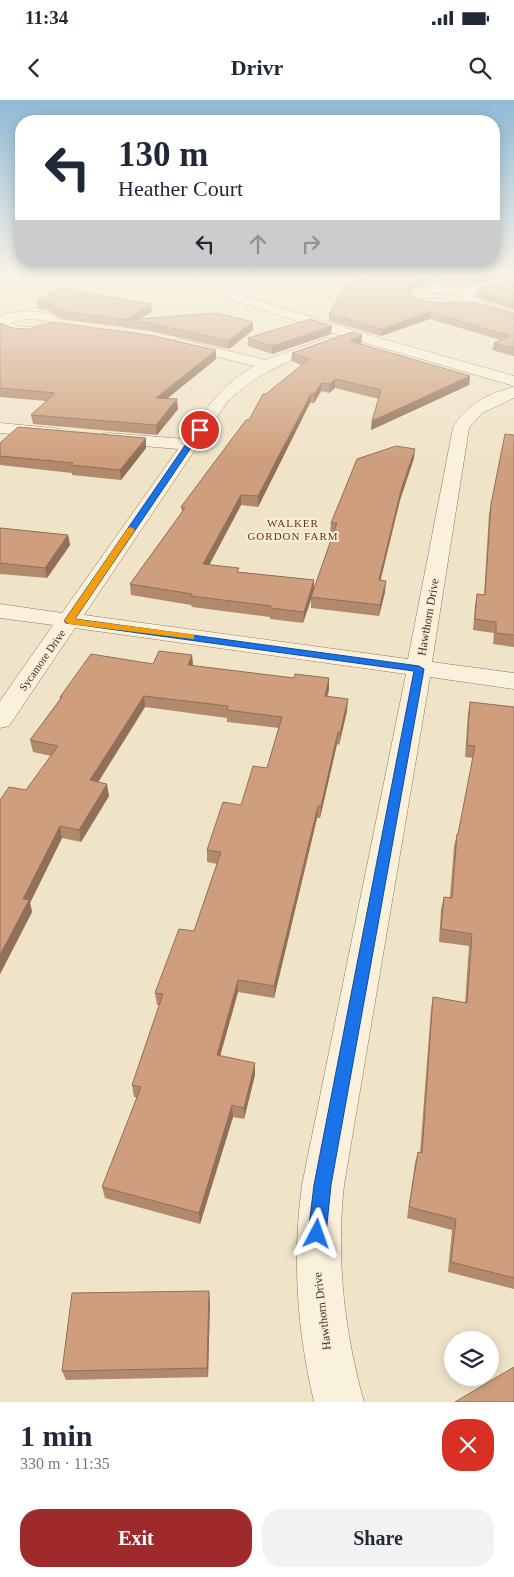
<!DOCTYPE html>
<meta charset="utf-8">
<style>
:root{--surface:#fff;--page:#f2f2f3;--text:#1f2937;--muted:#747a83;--accent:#9e2a2b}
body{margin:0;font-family:"Times New Roman",serif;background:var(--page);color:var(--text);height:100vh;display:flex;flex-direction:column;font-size:19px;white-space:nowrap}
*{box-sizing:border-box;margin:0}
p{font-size:16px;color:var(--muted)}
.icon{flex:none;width:28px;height:28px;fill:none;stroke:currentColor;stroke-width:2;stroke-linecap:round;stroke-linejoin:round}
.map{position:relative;height:1302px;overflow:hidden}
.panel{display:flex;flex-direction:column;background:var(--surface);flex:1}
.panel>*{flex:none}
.guide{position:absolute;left:15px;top:15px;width:485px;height:152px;border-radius:20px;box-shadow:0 2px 12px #0003;background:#fff;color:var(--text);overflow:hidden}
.fabs{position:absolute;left:444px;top:1231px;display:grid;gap:10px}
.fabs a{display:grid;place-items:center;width:55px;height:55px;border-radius:50%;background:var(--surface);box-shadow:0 2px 12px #0003;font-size:25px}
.pin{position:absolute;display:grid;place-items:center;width:42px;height:42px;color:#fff;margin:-21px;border:2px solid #fff;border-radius:50%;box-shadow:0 1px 5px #0007}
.me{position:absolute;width:55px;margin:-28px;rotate:4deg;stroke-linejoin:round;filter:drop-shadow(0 0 4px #0008)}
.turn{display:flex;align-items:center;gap:18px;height:105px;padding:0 20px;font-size:22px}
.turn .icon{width:65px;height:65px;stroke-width:2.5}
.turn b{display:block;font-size:35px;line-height:42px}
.lanes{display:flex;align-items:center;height:48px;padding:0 20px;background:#0003;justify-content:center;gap:25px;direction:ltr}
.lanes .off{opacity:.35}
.round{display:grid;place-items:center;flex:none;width:52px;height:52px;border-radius:20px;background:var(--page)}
.overview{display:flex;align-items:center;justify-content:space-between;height:85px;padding:0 20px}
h1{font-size:30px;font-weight:700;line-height:38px}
.button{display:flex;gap:10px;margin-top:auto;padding:10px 20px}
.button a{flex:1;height:58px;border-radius:20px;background:var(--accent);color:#fff;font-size:20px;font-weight:700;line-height:58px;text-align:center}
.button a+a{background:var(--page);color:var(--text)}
.status{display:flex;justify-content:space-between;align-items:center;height:35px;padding:0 25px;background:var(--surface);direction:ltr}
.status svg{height:14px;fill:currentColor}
header{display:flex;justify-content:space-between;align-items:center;height:65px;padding:0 20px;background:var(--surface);font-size:22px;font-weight:700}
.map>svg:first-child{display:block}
</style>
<div class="status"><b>11:34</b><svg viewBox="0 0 49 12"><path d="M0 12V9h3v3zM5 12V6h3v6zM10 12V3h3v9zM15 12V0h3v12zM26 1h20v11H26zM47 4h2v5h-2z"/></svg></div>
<header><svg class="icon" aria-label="back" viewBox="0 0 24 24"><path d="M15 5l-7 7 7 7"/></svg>Drivr<svg class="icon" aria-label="search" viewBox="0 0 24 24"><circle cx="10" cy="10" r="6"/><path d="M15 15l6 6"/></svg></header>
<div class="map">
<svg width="514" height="1302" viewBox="0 0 514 1302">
<rect width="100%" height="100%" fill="#f0e4c8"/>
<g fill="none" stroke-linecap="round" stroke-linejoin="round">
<defs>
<g id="street">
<path d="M165 176H182L355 231 514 276V286L345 237 167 178Z"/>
<path d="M514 176V183L478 192 473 196 485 203 514 211V219C495 215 472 213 460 196L461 195 432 192 420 196C431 202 446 195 454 203L452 206C438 209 416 208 407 195L414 189 425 186 439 185 468 188Z"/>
<path d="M24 211 52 213 61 221C48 238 17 239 0 229V218L6 214ZM24 219 44 220 46 221C35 228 21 229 10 223Z"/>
<path d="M327 238 332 239 334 242 332 245C291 260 259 271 227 302L84 515 408 559 453 328C465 305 489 293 514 287V298L482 313 469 328 432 562 514 573V589L430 577 344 1085C336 1160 344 1230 364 1302H314C297 1229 292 1159 302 1085L406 574 75 528 9 626 0 628V601L53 525 0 518V504L62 513 178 349 108 343 102 342 99 338 102 334 108 333 185 339C206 309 221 285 254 266L174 246 172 243 174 240 179 239 265 260Z"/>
<path d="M0 323 53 328 59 329 61 333 59 337 53 338 0 333Z"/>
</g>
</defs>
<!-- street casing -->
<use href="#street" stroke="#8d765c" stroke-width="1"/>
<!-- path -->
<g stroke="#8d765c" stroke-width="1" stroke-dasharray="2 1" stroke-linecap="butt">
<path d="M265 183 281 185 295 192"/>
<path d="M0 189 13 176"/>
</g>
<!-- street -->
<use href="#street" fill="#faf1dc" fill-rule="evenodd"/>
</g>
<!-- wall -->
<g fill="#b2896c">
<path d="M378 176H510L466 186 426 184 412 189 409 192 413 197 426 201 514 213V256L492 250 494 243 500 240 430 219 381 236 329 221V214Z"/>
<path d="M514 178V209L486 201 476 196 477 189Z"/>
<path d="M37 201 152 212 140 219 253 222V230L229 249 150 231 61 219 49 211 38 209Z"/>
<path d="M0 223 13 228 216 250V259L167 298 178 309 157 335 33 324 31 315 46 301 0 297Z"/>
<path d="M331 234 272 254 248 246V238Z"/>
<path d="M362 235 361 243 360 244 470 276 469 285 371 330 372 321 379 299 335 288 329 293 321 291 314 303H310L258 407 241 405 209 465 239 472 314 480V491L333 433H330L331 423 414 358 400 400 380 480 385 492 379 516 311 508V498L303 523 270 519V517L192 507 191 505 131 495 130 484 182 412 181 407 249 320 266 294 302 265 291 261 292 253Z"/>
<path d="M514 335V547L493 544 494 533 473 530 475 505 477 494 484 495 489 414 491 404Z"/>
<path d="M0 343 146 348 121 380 72 375V373L0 365Z"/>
<path d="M0 428 68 435 70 445 47 478 0 474Z"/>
<path d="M192 555 193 566 294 578H329V590L327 597 347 611 339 645 337 644 320 718H317L274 898 238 892 220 956 255 975 244 1019 233 1017 200 1124 105 1098 102 1087 137 998 134 997 132 985 159 905H157L155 893 194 831 217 764 207 762V750L241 705 267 668 279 628 227 622V618L145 607 98 682 109 696 81 742 62 738 30 803 32 812 0 874V700L26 690 51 656 33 652 30 640 60 599V597L153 564Z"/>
<path d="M470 602 514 607V1189L448 1172 452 1130 407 1118 415 1063 418 1052 420 1053 431 909 433 897 465 903 469 846 439 842 441 809 444 797H450L454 746 457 734H458L473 658 465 657 468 613Z"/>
<path d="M210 1201 208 1277 66 1280 62 1271Z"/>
</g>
<!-- shaded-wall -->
<g fill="#916f58">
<path d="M483 176H510L466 186 467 180Z"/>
<path d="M427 177 426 184 412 189 405 196 406 189 412 182Z"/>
<path d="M151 204 152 212 136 221 125 220 126 227 125 228V220Z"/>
<path d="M430 212V219L381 236V229Z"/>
<path d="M253 222V230L229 249 228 241Z"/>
<path d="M332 226 331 234 272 254V246Z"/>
<path d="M362 235 361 243 349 249 350 241Z"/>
<path d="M216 250V259L157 307 156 298Z"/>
<path d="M470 276 469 285 371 330 372 321Z"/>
<path d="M335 279V288L329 293 330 284Z"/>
<path d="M322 283 321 291 314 303V294Z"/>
<path d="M311 294 310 303 258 407V396Z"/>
<path d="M177 299 178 309 157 335 156 325Z"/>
<path d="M146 338V348L121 380 120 370Z"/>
<path d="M415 349 414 358 400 400 378 491 379 480 401 390Z"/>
<path d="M241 395V405L204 475 203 464Z"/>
<path d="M68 435 70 445 47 478 45 468Z"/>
<path d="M314 480V491L303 523 304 512Z"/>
<path d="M386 481 385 492 379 516 380 505Z"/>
<path d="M192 555 193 567 188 565Z"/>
<path d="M329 578V590L324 608 325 596Z"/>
<path d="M144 596 145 607 92 692 90 680Z"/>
<path d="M348 599 347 611 339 645 340 633Z"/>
<path d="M338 632 337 644 320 718 321 706Z"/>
<path d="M107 684 109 696 81 742 79 730Z"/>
<path d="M318 706 317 718 274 898V886Z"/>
<path d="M60 726 62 738 30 803 32 812 0 874V855L23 799Z"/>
<path d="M238 880V892L217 967V955Z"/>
<path d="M255 963V975L244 1019V1008Z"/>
<path d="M232 1005 233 1017 200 1124 199 1113Z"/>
<path d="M209 1191 210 1201 208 1277 207 1268Z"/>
</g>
<!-- building -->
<g fill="#cf9f7d" stroke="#916f58">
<path d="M378 176H483L467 180 427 177 412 182 406 189 413 197 426 201 443 203 473 202 514 213V248L494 243 510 236 430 212 381 229 329 214 347 182Z"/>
<path d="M514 178V202L487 195 477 189Z"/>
<path d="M60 188 151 204 125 220 60 211 48 203 37 201Z"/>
<path d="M216 213 253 222 228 241 150 223 125 220Z"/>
<path d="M310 219 332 226 272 246 248 238Z"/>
<path d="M52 222 149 235 216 250 156 298 177 299 156 325 31 315 55 293 0 288V223L13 228 28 229Z"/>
<path d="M352 232 362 235 350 241 470 276 372 321 381 290 335 279 330 284 322 283 314 294H311L258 396 241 395 203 464 239 468 237 472 314 480 304 512 270 508 271 506 191 496 192 494 130 484 185 408 181 407 246 320H249L263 294H266L309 259 292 253Z"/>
<path d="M18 327 146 338 120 370 71 365 73 363 0 356V343Z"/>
<path d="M505 334 514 335V535L496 533V522L475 519 477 494 485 495 491 404Z"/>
<path d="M396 346 415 349 401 390 379 480 386 481 380 505 311 497 337 423H331L357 359Z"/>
<path d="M0 428 68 435 45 468 0 463Z"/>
<path d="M159 551 192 555 188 565 294 578 295 574 329 578 325 596 348 599 340 633 338 632 321 706H318L274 886 238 880 217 955 255 963 244 1008 232 1005 199 1113 102 1087 141 987 132 985 163 894 155 893 179 829 194 831 221 752 207 750 223 702 241 705 253 666 267 668 282 617 227 610 228 606 144 596 90 680 107 684 79 730 60 726 23 799 29 800 0 855V700L9 687 26 690 58 646 30 640 62 597H60L91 554 153 564Z"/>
<path d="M470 602 514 607V1178L451 1162 456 1119 409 1107 418 1052 422 1053 433 897 467 903 472 834 441 829 444 797 452 798 457 734H458L475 646 467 645Z"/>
<path d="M209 1191 207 1268 62 1271 72 1193Z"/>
<path d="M514 1267V1302H455Z"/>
</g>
<!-- sky -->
<linearGradient id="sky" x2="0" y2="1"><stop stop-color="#8fbad6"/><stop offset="0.49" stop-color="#f8f3e6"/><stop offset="1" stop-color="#f8f3e6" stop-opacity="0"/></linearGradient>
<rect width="514" height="358" fill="url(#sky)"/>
<!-- route -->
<path fill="#1a73e8" stroke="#114b97" d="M200 328 203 330 75 519 419 566 424 569 331 1085 326 1134 324 1140 317 1143 311 1140 308 1134 314 1085 414 571 66 523 64 521 197 328Z"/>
<!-- slow -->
<path fill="#f59e0b" d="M131 427 135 430 75 519 190 534 194 535V539L69 524 64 521 128 428Z"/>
<g text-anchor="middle" stroke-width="4" stroke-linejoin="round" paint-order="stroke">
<!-- far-neighbourhood labels -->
<g font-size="11" letter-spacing="1" fill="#6b2e1e" stroke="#f7eed8">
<text x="293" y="427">WALKER<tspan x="293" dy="13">GORDON FARM</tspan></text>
</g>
<!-- far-street labels -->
<g font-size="11" fill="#3d2e20" stroke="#f7eed8">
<text transform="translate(42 560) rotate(-55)" y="4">Sycamore Drive</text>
</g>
<!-- street labels -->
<g font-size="12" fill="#3d2e20" stroke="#f7eed8">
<text transform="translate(428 517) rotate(-80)" y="4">Hawthorn Drive</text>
<text transform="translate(322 1211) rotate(-97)" y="4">Hawthorn Drive</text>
</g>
</g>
</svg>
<div class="fabs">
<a><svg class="icon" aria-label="layers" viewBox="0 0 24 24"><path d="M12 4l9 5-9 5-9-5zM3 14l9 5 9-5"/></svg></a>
</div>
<div class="pin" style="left:200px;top:330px;background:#d93025"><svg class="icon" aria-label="arrive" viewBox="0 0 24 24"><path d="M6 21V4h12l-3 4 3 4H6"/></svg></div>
<svg class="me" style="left:317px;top:1134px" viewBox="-20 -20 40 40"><path d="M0-17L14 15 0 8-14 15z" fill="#1a73e8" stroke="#fff" stroke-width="4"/></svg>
<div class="guide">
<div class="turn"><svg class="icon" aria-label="left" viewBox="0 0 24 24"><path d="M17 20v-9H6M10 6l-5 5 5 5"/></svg><div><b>130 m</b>Heather Court</div></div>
<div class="lanes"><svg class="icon" aria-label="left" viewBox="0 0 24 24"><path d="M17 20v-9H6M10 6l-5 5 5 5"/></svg><svg class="icon off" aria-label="ahead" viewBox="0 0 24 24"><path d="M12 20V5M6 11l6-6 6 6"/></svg><svg class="icon off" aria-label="right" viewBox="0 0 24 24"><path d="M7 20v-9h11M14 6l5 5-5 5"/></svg></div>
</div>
</div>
<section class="panel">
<div class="overview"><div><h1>1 min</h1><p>330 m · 11:35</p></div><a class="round" style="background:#d93025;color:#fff"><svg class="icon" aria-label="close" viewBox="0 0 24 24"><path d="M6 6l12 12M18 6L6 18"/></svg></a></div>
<div class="button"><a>Exit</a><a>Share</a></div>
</section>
